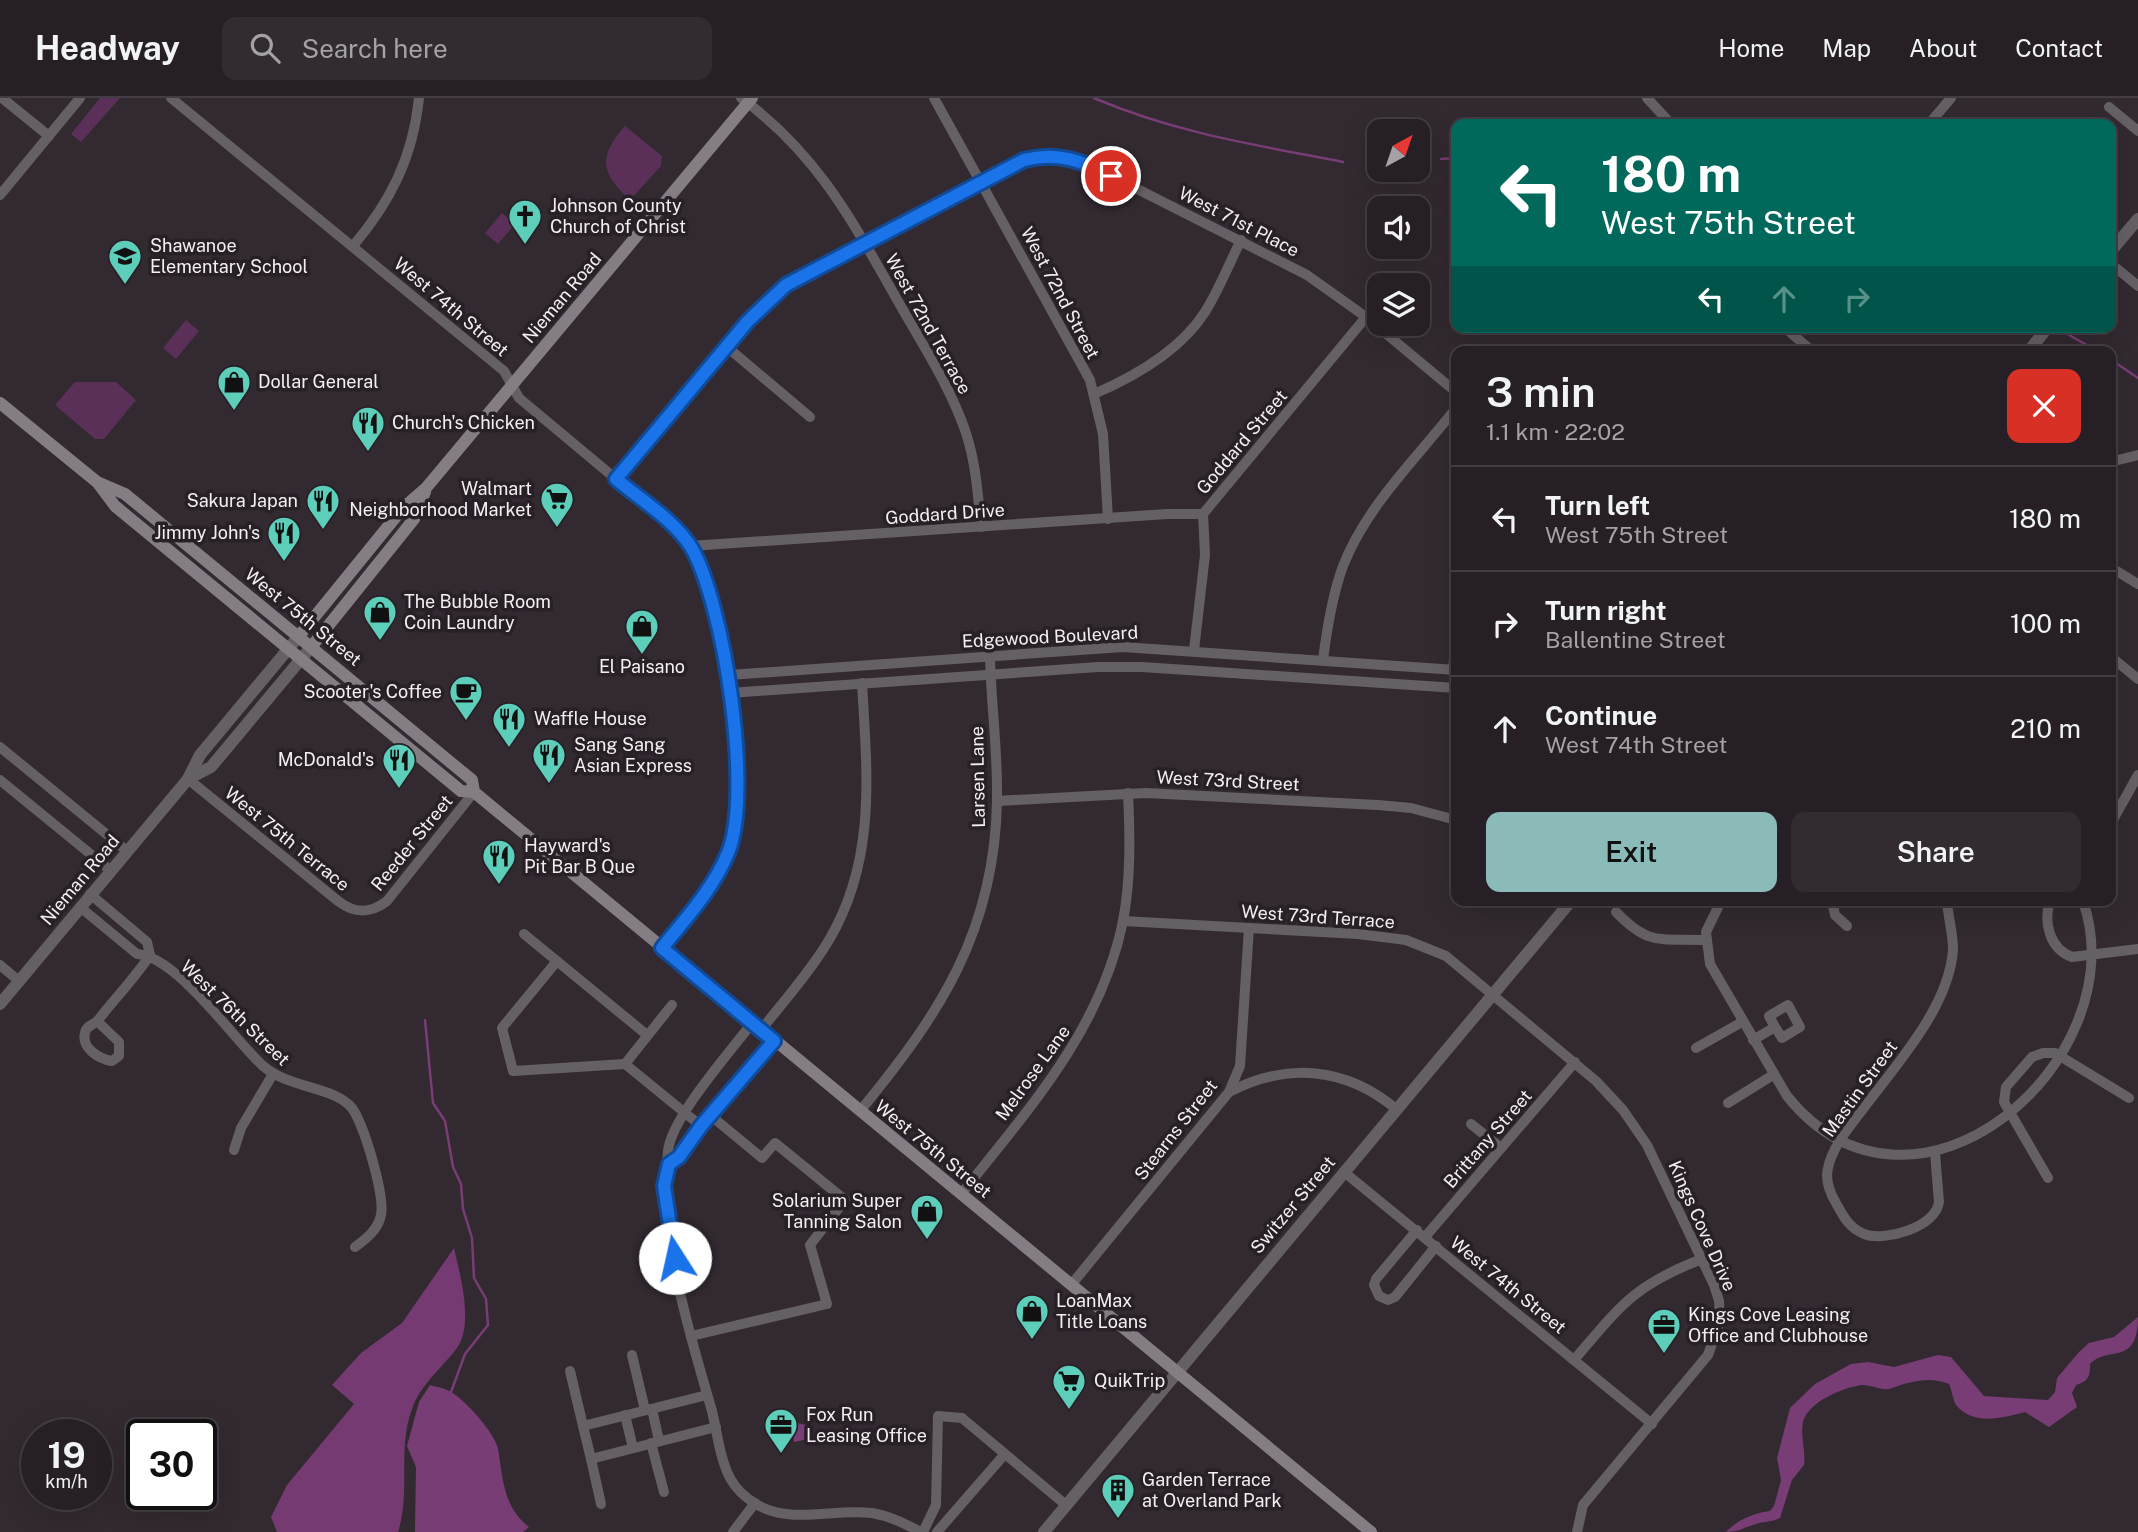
<!DOCTYPE html>
<meta charset="utf-8">
<style>
:root{--surface:#261f25;--page:#322c32;--text:#f1f3f6;--muted:#a4a2a7;--line:#423d42;--accent:#8bbbb9}
body{margin:0;font-family:"Public Sans",sans-serif;background:var(--page);color:var(--text);height:100vh;display:flex;flex-direction:column;font-size:26px;white-space:nowrap}
*{box-sizing:border-box;margin:0}
p{font-size:23px;color:var(--muted)}
.icon{flex:none;width:38px;height:38px;fill:none;stroke:currentColor;stroke-width:2;stroke-linecap:round;stroke-linejoin:round}
.map{position:relative;flex:1;overflow:hidden}
.drawer{position:absolute;left:1451px;top:248px;width:665px;height:560px;display:flex;flex-direction:column;background:var(--surface);border-radius:14px;box-shadow:0 7px 28px #0002,0 0 0 2px var(--line)}
.drawer>*{flex:none}
.top-card{position:absolute;left:1451px;top:21px;width:665px;height:214px;border-radius:14px;box-shadow:0 7px 28px #0002,0 0 0 2px var(--line);background:#00695c;color:#fff;overflow:hidden}
.needle{width:46px;rotate:40deg}
.fabs{position:absolute;left:1367px;top:21px;display:grid;gap:14px}
.fabs a{display:grid;place-items:center;width:63px;height:63px;border-radius:14px;background:var(--surface);box-shadow:0 7px 28px #0002,0 0 0 2px var(--line);font-size:35px}
.speed{position:absolute;left:21px;top:1321px;display:flex;gap:14px;font-size:35px;font-weight:700;text-align:center}
.speed>*{display:grid;place-content:center;width:91px;height:91px;border-radius:50%;background:var(--surface);box-shadow:0 7px 28px #0002,0 0 0 2px var(--line);line-height:1}
.speed small{font-size:18px;font-weight:400}
.speed .limit{border:4px solid #111;border-radius:10px;background:#fff;color:#111}
.pin{position:absolute;display:grid;place-items:center;width:60px;height:60px;color:#fff;margin:-30px;border:4px solid #fff;border-radius:50%;box-shadow:0 2px 7px #0007}
.me{position:absolute;width:77px;margin:-38px;rotate:350deg;stroke-linejoin:round;filter:drop-shadow(0 0 5px #0008)}
.turn{display:flex;align-items:center;gap:24px;height:147px;padding:0 35px;font-size:32px}
.turn .icon{width:91px;height:91px;stroke-width:2.5}
.turn b{display:block;font-size:49px;line-height:60px}
.lanes{display:flex;align-items:center;height:66px;padding:0 35px;background:#0003;justify-content:center;gap:35px;direction:ltr}
.lanes .off{opacity:.35}
.round{display:grid;place-items:center;flex:none;width:74px;height:74px;border-radius:14px;background:var(--page)}
.head{display:flex;align-items:center;justify-content:space-between;height:119px;padding:0 35px}
h1{font-size:42px;font-weight:600;line-height:52px}
.primary-button{display:flex;gap:14px;margin-top:auto;padding:14px 35px}
.primary-button a{flex:1;height:80px;border-radius:14px;background:var(--accent);color:#111;font-size:28px;font-weight:600;line-height:80px;text-align:center}
.primary-button a+a{background:var(--page);color:var(--text)}
ul{padding:0;list-style:none}
li{display:flex;align-items:center;gap:21px;height:105px;padding:0 35px;border-top:2px solid var(--line)}
li div{flex:1}
li b{display:block;font-size:26px}
li em{font-style:normal}
header{display:flex;align-items:center;gap:42px;box-sizing:border-box;height:98px;padding:0 35px;background:var(--surface);border-bottom:2px solid var(--line)}
header strong{font-size:33px}
nav{display:flex;gap:38px;margin-inline-start:auto;font-size:24px}
.search{width:490px;height:63px;background:var(--page);display:flex;align-items:center;gap:18px;box-sizing:border-box;padding:0 24px;border-radius:14px;color:var(--muted);font-size:26px}
.map>svg:first-child{display:block}
</style>
<header>
<strong>Headway</strong>
<div class="search"><svg class="icon" aria-label="search" viewBox="0 0 24 24"><circle cx="10" cy="10" r="6"/><path d="M15 15l6 6"/></svg>Search here</div>
<nav><a>Home</a><a>Map</a><a>About</a><a>Contact</a></nav>
</header>
<div class="map">
<svg width="2138" height="1434" viewBox="0 0 2138 1434">
<rect width="100%" height="100%" fill="#322931"/>
<!-- green -->
<g fill="#5b3058">
<path d="M100 0H120L81 44 71 36Z"/>
<path d="M625 28 662 58 661 68 630 102C600 74 598 59 625 28Z"/>
<path d="M502 115 515 126 498 146 485 135Z"/>
<path d="M186 222 199 233 176 261 163 250Z"/>
<path d="M75 284H116L136 302 104 341H95L55 307Z"/>
</g>
<!-- forest -->
<path fill="#753a71" d="M454 1150C460 1176 474 1226 457 1250 442 1270 420 1287 412 1311 397 1351 411 1394 398 1434H277L271 1419 287 1387 354 1306 332 1287 361 1255 402 1225Z"/>
<!-- water -->
<g fill="#783d75">
<path d="M2138 1219C2138 1269 2108 1247 2090 1266 2090 1278 2089 1283 2076 1287L2072 1295 2077 1309 2049 1329 2025 1314C2003 1320 1973 1328 1956 1307 1953 1302 1952 1292 1949 1286 1931 1278 1910 1283 1892 1290 1884 1294 1870 1286 1861 1287 1842 1290 1808 1304 1803 1324 1800 1338 1806 1353 1804 1367L1792 1382 1780 1420C1770 1425 1762 1423 1753 1427 1742 1430 1739 1434 1726 1434 1737 1422 1754 1415 1770 1413L1774 1408 1781 1382 1777 1360 1790 1310 1815 1286 1851 1266 1868 1264 1894 1269 1938 1257 1951 1259 1984 1298 2048 1302 2055 1294 2057 1280 2079 1254 2089 1245 2114 1239Z"/>
<path d="M430 1287C436 1289 445 1290 451 1294 465 1302 495 1335 498 1351 503 1380 503 1409 529 1429L523 1434H415L416 1369 407 1348 419 1304Z"/>
<path d="M792 1313 797 1325 806 1327 804 1342 794 1344 792 1327 780 1326 781 1316Z"/>
</g>
<g fill="none" stroke-linecap="round" stroke-linejoin="round">
<!-- stream -->
<g stroke="#783d75" stroke-width="2.5">
<path d="M1094 0C1176 35 1256 47 1343 64"/>
<path d="M1441 61 1456 60"/>
<path d="M2055 229 2099 254"/>
<path d="M2110 261 2138 280"/>
<path d="M425 922 433 1005 445 1023 453 1069 461 1086 463 1111 472 1140 474 1180 486 1201 488 1227 465 1256 451 1294"/>
</g>
<!-- minor -->
<g stroke="#656065" stroke-width="10">
<path d="M2 0 49 38"/>
<path d="M171 0 504 273 519 300 677 432C687 444 696 457 703 472 727 530 750 691 730 750 717 788 686 819 661 850"/>
<path d="M741 0C820 57 856 130 903 212 926 252 951 291 966 335 976 366 978 397 981 429"/>
<path d="M934 0 1090 282 1103 336 1108 421"/>
<path d="M1647 0 1671 26"/>
<path d="M2109 9 2138 33"/>
<path d="M1929 26 1951 0"/>
<path d="M0 97 80 0"/>
<path d="M353 148C391 103 413 59 419 0"/>
<path d="M2110 165 2138 188"/>
<path d="M1784 229 1813 254"/>
<path d="M727 249 810 319"/>
<path d="M1094 296C1136 278 1180 253 1205 214 1219 192 1229 166 1241 142"/>
<path d="M2110 364 2138 357"/>
<path d="M616 381 748 223 786 187 1024 62C1047 56 1068 57 1090 67L1307 177 1366 219 1456 294"/>
<path d="M690 448 1167 416H1203"/>
<path d="M2110 469 2138 486"/>
<path d="M1194 552 1205 457 1203 416 1366 219"/>
<path d="M2110 558 2138 581"/>
<path d="M1323 562C1327 530 1332 498 1343 468 1367 407 1417 360 1456 310"/>
<path d="M1453 572 1456 537"/>
<path d="M729 577 1123 549 1456 572"/>
<path d="M730 595 1098 569H1142L1456 590"/>
<path d="M0 649 127 753"/>
<path d="M188 681 338 803C355 816 370 816 387 803L474 694"/>
<path d="M0 682 110 772"/>
<path d="M997 703 1146 695 1378 707 1411 710 1456 722"/>
<path d="M2110 727 2138 677"/>
<path d="M90 796 147 844 150 857"/>
<path d="M1721 803 1706 834 1710 866 1787 998C1914 1156 2138 963 2083 803"/>
<path d="M1832 803 1835 817 1847 828"/>
<path d="M2050 803C2043 825 2050 851 2072 859L2138 851"/>
<path d="M80 809 137 856C176 858 233 940 262 967 288 991 334 988 352 1010 364 1027 385 1097 381 1117 378 1132 366 1141 355 1149"/>
<path d="M1616 814C1650 849 1660 840 1706 842"/>
<path d="M1123 823 1358 836 1406 842 1446 858 1596 983 1623 1012 1647 1047 1714 1187 1719 1203 1720 1223 1708 1257 1583 1407 1577 1434"/>
<path d="M524 836 647 937"/>
<path d="M557 863 502 930 513 973 625 966 701 1028"/>
<path d="M0 867 19 883"/>
<path d="M98 924 119 944V958L112 963C99 961 81 950 85 935 86 927 95 927 99 921 116 899 135 880 150 857"/>
<path d="M752 925C731 953 671 1020 668 1053 659 1139 688 1230 712 1313 717 1334 720 1361 730 1380 736 1391 746 1400 756 1406 790 1427 834 1410 872 1415 890 1418 905 1426 921 1434"/>
<path d="M761 932C784 903 810 874 829 842 877 761 867 674 862 585"/>
<path d="M1753 942 1775 929 1782 940 1800 929 1788 907 1769 918 1775 929"/>
<path d="M1696 950 1742 924"/>
<path d="M625 966 672 907"/>
<path d="M1229 994C1287 964 1346 969 1396 1011"/>
<path d="M1728 1005 1773 977"/>
<path d="M860 1013C940 916 995 833 997 702 998 654 991 606 990 558"/>
<path d="M1471 1026 1501 1050"/>
<path d="M234 1052 241 1030 273 976"/>
<path d="M1935 1055 1939 1104C1936 1129 1885 1144 1864 1136 1849 1130 1843 1118 1836 1105 1830 1095 1825 1082 1828 1070 1832 1049 1850 1028 1863 1011 1896 967 1950 908 1953 851 1953 835 1948 819 1947 803"/>
<path d="M669 1066 679 1059 701 1028 774 943"/>
<path d="M1344 1074 1652 1326"/>
<path d="M2048 1080 2004 1004 2006 989 2032 959 2043 955H2055L2129 1000"/>
<path d="M961 1096C1028 1012 1101 932 1123 823 1131 781 1130 738 1128 695"/>
<path d="M1417 1132 1376 1181 1374 1187 1379 1198 1388 1202 1395 1199 1436 1148"/>
<path d="M1425 1139 1575 964"/>
<path d="M1071 1187 1229 994 1240 968 1249 830"/>
<path d="M691 1238 827 1206 810 1147 845 1102 775 1045 762 1060 710 1017"/>
<path d="M632 1257 645 1312"/>
<path d="M1574 1262C1620 1208 1634 1187 1702 1161"/>
<path d="M570 1273 583 1328"/>
<path d="M707 1297 583 1328 591 1361 716 1329"/>
<path d="M652 1311 659 1343"/>
<path d="M625 1317 633 1350"/>
<path d="M651 1345 664 1394"/>
<path d="M591 1361 601 1406"/>
<path d="M733 1434 755 1405"/>
<path d="M923 1434 936 1407 938 1318 962 1320 1066 1407"/>
<path d="M937 1434 1004 1357"/>
</g>
<!-- tertiary -->
<g stroke="#656065" stroke-width="12">
<path d="M2110 154 2138 121"/>
<path d="M2028 254 2048 229"/>
<path d="M188 681 211 669 312 548"/>
<path d="M0 906 188 681 200 657 299 538"/>
<path d="M1044 1434 1571 803"/>
</g>
<!-- secondary -->
<g stroke="#857d84" stroke-width="12">
<path d="M0 305 97 384 115 408 461 693 474 694 1371 1434"/>
<path d="M97 384 125 396 472 682 474 694"/>
<path d="M299 538 403 410 426 390 752 0"/>
<path d="M312 548 414 421 425 394"/>
</g>
</g>
<g fill="none" stroke-linecap="round" stroke-linejoin="round">
<defs>
<path id="route" d="M675 1160 664 1088 669 1066 679 1059 701 1028 774 943 662 850C686 820 713 791 728 755 753 695 724 505 691 449 674 422 641 402 616 381L748 223 786 187 1024 62C1057 53 1082 63 1111 78"/>
</defs>
<!-- route casing -->
<use href="#route" stroke="#114b97" stroke-width="18"/>
<!-- route -->
<use href="#route" stroke="#1a73e8" stroke-width="12"/>
</g>
<!-- icons -->
<defs>
<symbol id="church-pin" viewBox="-11 -11 22 30"><path d="M0 17L-7.5 6A9.5 9.5 0 1 1 7.5 6Z" fill="#5dceb9" stroke="#282027"/><path d="M-1.2-6h2.4v3.5h3.3v2.4h-3.3V6h-2.4V-.1h-3.3v-2.4h3.3Z" fill="#111"/></symbol>
<symbol id="school-pin" viewBox="-11 -11 22 30"><path d="M0 17L-7.5 6A9.5 9.5 0 1 1 7.5 6Z" fill="#5dceb9" stroke="#282027"/><path d="M0-5L7-2L0 1L-7-2ZM-4 1L0 2.5L4 1V4Q0 6-4 4Z" fill="#111"/></symbol>
<symbol id="shop-pin" viewBox="-11 -11 22 30"><path d="M0 17L-7.5 6A9.5 9.5 0 1 1 7.5 6Z" fill="#5dceb9" stroke="#282027"/><path d="M-5-2.5h2.3a2.7 3.5 0 0 1 5.4 0H5L5.5 6h-11ZM-1.5-2.5h3a1.5 2.3 0 0 0-3 0Z" fill="#111"/></symbol>
<symbol id="restaurant-pin" viewBox="-11 -11 22 30"><path d="M0 17L-7.5 6A9.5 9.5 0 1 1 7.5 6Z" fill="#5dceb9" stroke="#282027"/><path d="M-5-6h1v4h1v-4h1v4h1v-4h1v5L-1.5 .5V6h-2V.5L-5-1ZM5-6V6H3V1.5H1.5Q1.5-4 5-6Z" fill="#111"/></symbol>
<symbol id="supermarket-pin" viewBox="-11 -11 22 30"><path d="M0 17L-7.5 6A9.5 9.5 0 1 1 7.5 6Z" fill="#5dceb9" stroke="#282027"/><path d="M-6-5.5h2.5l.6 2H6L4.5 2H-2.5L-4.4-4H-6ZM-1.5 3.2a1.3 1.3 0 1 0 .1 0ZM3 3.2a1.3 1.3 0 1 0 .1 0Z" fill="#111"/></symbol>
<symbol id="cafe-pin" viewBox="-11 -11 22 30"><path d="M0 17L-7.5 6A9.5 9.5 0 1 1 7.5 6Z" fill="#5dceb9" stroke="#282027"/><path d="M-5.5-4.5H6V0H3Q3 3.5 0 3.5H-2.5Q-5.5 3.5-5.5 0ZM3-3.2v2h1.7v-2ZM-6 4.5H4V6H-6Z" fill="#111"/></symbol>
<symbol id="office-pin" viewBox="-11 -11 22 30"><path d="M0 17L-7.5 6A9.5 9.5 0 1 1 7.5 6Z" fill="#5dceb9" stroke="#282027"/><path d="M-6-3h4V-5.5h4V-3h4V5H-6ZM-1-4.5V-3h2v-1.5ZM-6 0V1H6V0Z" fill="#111"/></symbol>
<symbol id="building-pin" viewBox="-11 -11 22 30"><path d="M0 17L-7.5 6A9.5 9.5 0 1 1 7.5 6Z" fill="#5dceb9" stroke="#282027"/><path d="M-4-6H4V6H1V3H-1V6H-4ZM-2.5-4.3h1.7v1.8h-1.7ZM.8-4.3h1.7v1.8H.8ZM-2.5-1h1.7V.8h-1.7ZM.8-1h1.7V.8H.8Z" fill="#111"/></symbol>
</defs>
<g fill-rule="evenodd">
<use href="#church-pin" x="506" y="99" width="38" height="52"/>
<use href="#school-pin" x="106" y="139" width="38" height="52"/>
<use href="#shop-pin" x="215" y="265" width="38" height="52"/>
<use href="#restaurant-pin" x="349" y="306" width="38" height="52"/>
<use href="#supermarket-pin" x="538" y="382" width="38" height="52"/>
<use href="#restaurant-pin" x="304" y="384" width="38" height="52"/>
<use href="#restaurant-pin" x="265" y="416" width="38" height="52"/>
<use href="#shop-pin" x="361" y="495" width="38" height="52"/>
<use href="#shop-pin" x="623" y="509" width="38" height="52"/>
<use href="#cafe-pin" x="447" y="575" width="38" height="52"/>
<use href="#restaurant-pin" x="490" y="602" width="38" height="52"/>
<use href="#restaurant-pin" x="530" y="638" width="38" height="52"/>
<use href="#restaurant-pin" x="380" y="643" width="38" height="52"/>
<use href="#restaurant-pin" x="480" y="739" width="38" height="52"/>
<use href="#shop-pin" x="908" y="1094" width="38" height="52"/>
<use href="#shop-pin" x="1013" y="1194" width="38" height="52"/>
<use href="#office-pin" x="1645" y="1208" width="38" height="52"/>
<use href="#supermarket-pin" x="1050" y="1264" width="38" height="52"/>
<use href="#office-pin" x="762" y="1308" width="38" height="52"/>
<use href="#building-pin" x="1099" y="1373" width="38" height="52"/>
</g>
<g text-anchor="middle" stroke-width="7" stroke-linejoin="round" paint-order="stroke">
<!-- poi labels -->
<g font-size="18" fill="#f4eef3" stroke="#282027" text-anchor="start">
<text x="550" y="114">Johnson County<tspan x="550" dy="21">Church of Christ</tspan></text>
<text x="150" y="154">Shawanoe<tspan x="150" dy="21">Elementary School</tspan></text>
<text x="258" y="290">Dollar General</text>
<text x="392" y="331">Church's Chicken</text>
<text x="532" y="397" text-anchor="end">Walmart<tspan x="532" dy="21">Neighborhood Market</tspan></text>
<text x="298" y="409" text-anchor="end">Sakura Japan</text>
<text x="260" y="441" text-anchor="end">Jimmy John's</text>
<text x="404" y="510">The Bubble Room<tspan x="404" dy="21">Coin Laundry</tspan></text>
<text x="642" y="575" text-anchor="middle">El Paisano</text>
<text x="442" y="600" text-anchor="end">Scooter's Coffee</text>
<text x="534" y="627">Waffle House</text>
<text x="574" y="653">Sang Sang<tspan x="574" dy="21">Asian Express</tspan></text>
<text x="374" y="668" text-anchor="end">McDonald's</text>
<text x="524" y="754">Hayward's<tspan x="524" dy="21">Pit Bar B Que</tspan></text>
<text x="902" y="1109" text-anchor="end">Solarium Super<tspan x="902" dy="21">Tanning Salon</tspan></text>
<text x="1056" y="1209">LoanMax<tspan x="1056" dy="21">Title Loans</tspan></text>
<text x="1688" y="1223">Kings Cove Leasing<tspan x="1688" dy="21">Office and Clubhouse</tspan></text>
<text x="1094" y="1289">QuikTrip</text>
<text x="806" y="1323">Fox Run<tspan x="806" dy="21">Leasing Office</tspan></text>
<text x="1142" y="1388">Garden Terrace<tspan x="1142" dy="21">at Overland Park</tspan></text>
</g>
<!-- street labels -->
<g font-size="18" fill="#f4eef3" stroke="#282027">
<text transform="translate(1239 124) rotate(27)" y="6">West 71st Place</text>
<text transform="translate(1060 195) rotate(62)" y="6">West 72nd Street</text>
<text transform="translate(562 200) rotate(-50)" y="6">Nieman Road</text>
<text transform="translate(451 209) rotate(40)" y="6">West 74th Street</text>
<text transform="translate(928 226) rotate(61)" y="6">West 72nd Terrace</text>
<text transform="translate(1242 344) rotate(-50)" y="6">Goddard Street</text>
<text transform="translate(945 416) rotate(-4)" y="6">Goddard Drive</text>
<text transform="translate(303 519) rotate(39)" y="6">West 75th Street</text>
<text transform="translate(1050 539) rotate(-3)" y="6">Edgewood Boulevard</text>
<text transform="translate(978 679) rotate(-91)" y="6">Larsen Lane</text>
<text transform="translate(1228 683) rotate(3)" y="6">West 73rd Street</text>
<text transform="translate(287 741) rotate(39)" y="6">West 75th Terrace</text>
<text transform="translate(412 745) rotate(-51)" y="6">Reeder Street</text>
<text transform="translate(80 782) rotate(-50)" y="6">Nieman Road</text>
<text transform="translate(1318 819) rotate(4)" y="6">West 73rd Terrace</text>
<text transform="translate(235 915) rotate(44)" y="6">West 76th Street</text>
<text transform="translate(1033 975) rotate(-54)" y="6">Melrose Lane</text>
<text transform="translate(1860 991) rotate(-54)" y="6">Mastin Street</text>
<text transform="translate(1176 1032) rotate(-52)" y="6">Stearns Street</text>
<text transform="translate(1488 1041) rotate(-49)" y="6">Brittany Street</text>
<text transform="translate(933 1051) rotate(39)" y="6">West 75th Street</text>
<text transform="translate(1293 1107) rotate(-50)" y="6">Switzer Street</text>
<text transform="translate(1702 1128) rotate(66)" y="6">Kings Cove Drive</text>
<text transform="translate(1508 1187) rotate(39)" y="6">West 74th Street</text>
</g>
</g>
</svg>
<div class="fabs">
<a><svg class="needle" viewBox="-14 -14 28 28"><path d="M0-13l5 13h-10z" fill="#e53935"/><path d="M0 13l5-13h-10z" fill="#a4a2a7"/></svg></a>
<a><svg class="icon" aria-label="sound" viewBox="0 0 24 24"><path d="M4 9h4l5-4v14l-5-4H4zM17 9q2 3 0 6"/></svg></a>
<a><svg class="icon" aria-label="layers" viewBox="0 0 24 24"><path d="M12 4l9 5-9 5-9-5zM3 14l9 5 9-5"/></svg></a>
</div>
<div class="speed"><div>19<small>km/h</small></div><div class="limit">30</div></div>
<div class="pin" style="left:1111px;top:78px;background:#d93025"><svg class="icon" aria-label="arrive" viewBox="0 0 24 24"><path d="M6 21V4h12l-3 4 3 4H6"/></svg></div>
<svg class="me" style="left:675px;top:1160px" viewBox="-20 -20 40 40"><circle r="19" fill="#fff"/><path d="M0-13L10 11 0 6-10 11z" fill="#1a73e8"/></svg>
<div class="top-card">
<div class="turn"><svg class="icon" aria-label="left" viewBox="0 0 24 24"><path d="M17 20v-9H6M10 6l-5 5 5 5"/></svg><div><b>180 m</b>West 75th Street</div></div>
<div class="lanes"><svg class="icon" aria-label="left" viewBox="0 0 24 24"><path d="M17 20v-9H6M10 6l-5 5 5 5"/></svg><svg class="icon off" aria-label="ahead" viewBox="0 0 24 24"><path d="M12 20V5M6 11l6-6 6 6"/></svg><svg class="icon off" aria-label="right" viewBox="0 0 24 24"><path d="M7 20v-9h11M14 6l5 5-5 5"/></svg></div>
</div>
<section class="drawer">
<div class="head"><div><h1>3 min</h1><p>1.1 km · 22:02</p></div><a class="round" style="background:#d93025;color:#fff"><svg class="icon" aria-label="close" viewBox="0 0 24 24"><path d="M6 6l12 12M18 6L6 18"/></svg></a></div>
<ul>
<li><svg class="icon" aria-label="left" viewBox="0 0 24 24"><path d="M17 20v-9H6M10 6l-5 5 5 5"/></svg><div><b>Turn left</b><p>West 75th Street</p></div><em>180 m</em></li>
<li><svg class="icon" aria-label="right" viewBox="0 0 24 24"><path d="M7 20v-9h11M14 6l5 5-5 5"/></svg><div><b>Turn right</b><p>Ballentine Street</p></div><em>100 m</em></li>
<li><svg class="icon" aria-label="ahead" viewBox="0 0 24 24"><path d="M12 20V5M6 11l6-6 6 6"/></svg><div><b>Continue</b><p>West 74th Street</p></div><em>210 m</em></li>
</ul>
<div class="primary-button"><a>Exit</a><a>Share</a></div>
</section>
</div>
